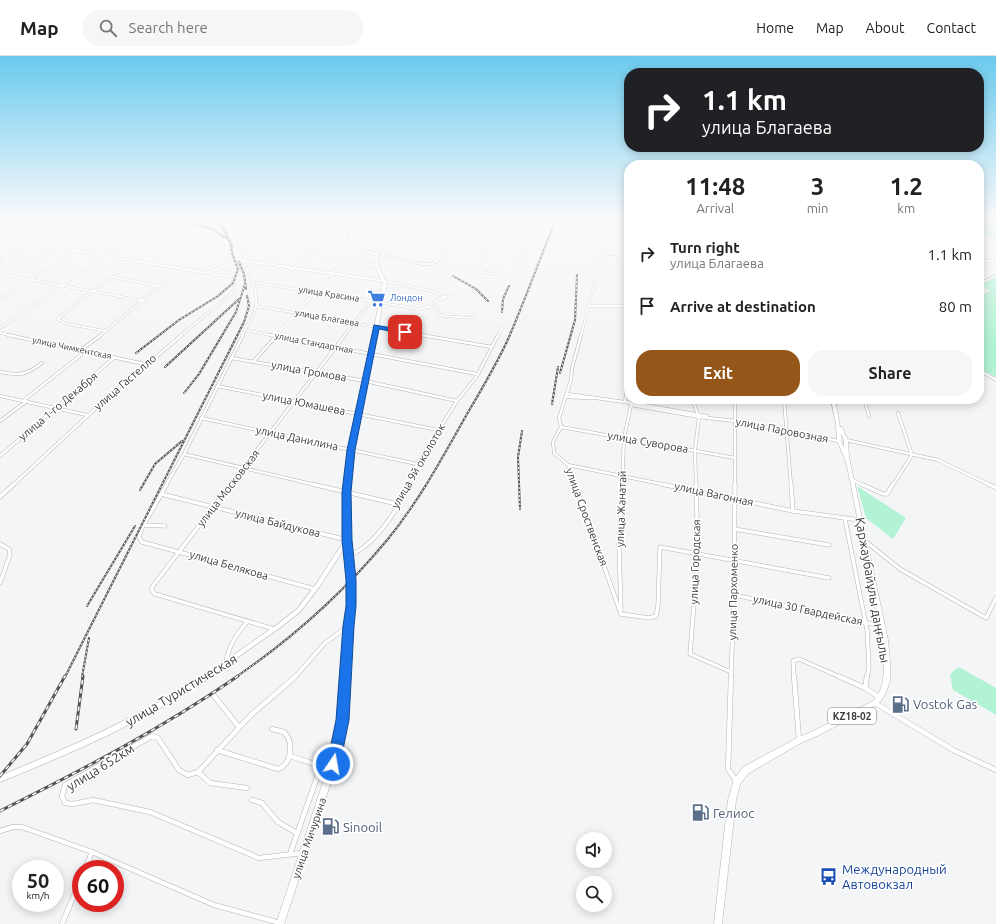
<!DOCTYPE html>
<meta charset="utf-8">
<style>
:root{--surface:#fff;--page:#f6f6f6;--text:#222;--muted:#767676;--line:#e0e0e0;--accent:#945719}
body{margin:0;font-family:Ubuntu,sans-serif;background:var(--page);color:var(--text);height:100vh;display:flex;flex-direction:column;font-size:15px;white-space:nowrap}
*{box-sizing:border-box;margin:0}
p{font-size:13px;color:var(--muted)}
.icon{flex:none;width:22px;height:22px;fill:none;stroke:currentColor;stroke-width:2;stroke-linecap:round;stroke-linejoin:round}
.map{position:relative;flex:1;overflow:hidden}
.drawer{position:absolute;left:624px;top:104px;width:360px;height:244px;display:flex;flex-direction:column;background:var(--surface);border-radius:16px;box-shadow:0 2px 10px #0003}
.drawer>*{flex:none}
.hud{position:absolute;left:624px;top:12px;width:360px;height:84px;border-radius:16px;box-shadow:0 2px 10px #0003;background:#202124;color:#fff;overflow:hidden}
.buttons{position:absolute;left:576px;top:776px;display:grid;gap:8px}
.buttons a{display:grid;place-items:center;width:36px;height:36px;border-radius:50%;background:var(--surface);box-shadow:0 2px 10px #0003;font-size:20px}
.speed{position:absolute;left:12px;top:804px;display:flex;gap:8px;font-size:20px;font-weight:700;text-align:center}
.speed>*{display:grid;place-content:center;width:52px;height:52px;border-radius:50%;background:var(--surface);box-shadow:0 2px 10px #0003;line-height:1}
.speed small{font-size:10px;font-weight:400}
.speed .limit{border:6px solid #d22;background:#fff;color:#111}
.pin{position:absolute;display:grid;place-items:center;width:34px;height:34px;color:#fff;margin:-17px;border-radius:8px;box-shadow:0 2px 6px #0006}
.me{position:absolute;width:44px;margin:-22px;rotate:12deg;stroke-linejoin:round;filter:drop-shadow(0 0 3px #0008)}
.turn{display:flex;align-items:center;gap:14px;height:84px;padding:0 12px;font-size:18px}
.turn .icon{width:52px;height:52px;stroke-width:2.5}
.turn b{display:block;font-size:28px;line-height:34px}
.eta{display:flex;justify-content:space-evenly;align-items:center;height:68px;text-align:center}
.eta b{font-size:24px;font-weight:600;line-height:28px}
.action{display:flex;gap:8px;margin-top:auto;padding:8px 12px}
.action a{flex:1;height:46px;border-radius:16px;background:var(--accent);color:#fff;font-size:16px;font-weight:600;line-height:46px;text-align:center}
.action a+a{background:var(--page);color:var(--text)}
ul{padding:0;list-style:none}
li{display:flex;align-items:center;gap:12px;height:52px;padding:0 12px}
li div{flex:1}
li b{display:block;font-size:15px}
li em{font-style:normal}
header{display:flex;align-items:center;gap:24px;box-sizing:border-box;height:56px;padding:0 20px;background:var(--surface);border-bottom:1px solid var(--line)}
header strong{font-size:19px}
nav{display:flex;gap:22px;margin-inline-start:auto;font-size:14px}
.search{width:280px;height:36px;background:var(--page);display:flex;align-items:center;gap:10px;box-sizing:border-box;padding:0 14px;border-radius:16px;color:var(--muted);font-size:15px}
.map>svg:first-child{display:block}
</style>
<header>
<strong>Map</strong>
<div class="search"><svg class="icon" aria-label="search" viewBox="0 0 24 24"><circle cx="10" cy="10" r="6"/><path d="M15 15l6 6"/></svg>Search here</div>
<nav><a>Home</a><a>Map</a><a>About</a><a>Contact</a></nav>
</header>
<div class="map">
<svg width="996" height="868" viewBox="0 0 996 868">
<rect width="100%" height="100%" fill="#f4f5f7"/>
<!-- green -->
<g fill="#b3f3d5">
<path d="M979 163H996V181L979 179Z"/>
<path d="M996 221V321L979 312V241L990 235 979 228Z"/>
<path d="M857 430 906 462 893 483 866 462Z"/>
<path d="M959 611 996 632V659L953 634 950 619 954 614Z"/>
</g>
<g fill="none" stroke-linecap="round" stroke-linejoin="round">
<defs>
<g id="minor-far3">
<path d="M246 163 249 167 320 185 327 184 334 180"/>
<path d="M316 163 311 170 312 175 334 180 344 179"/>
<path d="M338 163 373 168"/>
<path d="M611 164 629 165"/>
<path d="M522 166 531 170 533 175"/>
<path d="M610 167 617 168"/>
<path d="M266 170 274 163"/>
<path d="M459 170 483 171"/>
<path d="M608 174H625"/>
<path d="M368 176 367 175 378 163"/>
<path d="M249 177 318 190 286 219"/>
<path d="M979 181 996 183"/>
<path d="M494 182 476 215 507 220 512 219 539 163"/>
<path d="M312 196 377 210"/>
<path d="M0 200 33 206"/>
<path d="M602 200 616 201"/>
<path d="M0 206 72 163"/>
<path d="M599 208 629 214"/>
<path d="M355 216 364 207"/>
<path d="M207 217 231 221"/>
<path d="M0 218 144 245"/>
<path d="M10 220 56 192"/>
<path d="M112 221 159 230"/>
<path d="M385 225 431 235 444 241"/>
<path d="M253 226 419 253 428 251 436 253 440 259 443 260 472 262"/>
<path d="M0 243 75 195"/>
<path d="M256 250 427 280"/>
<path d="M589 250H629"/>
<path d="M428 251 436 245 453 238"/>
<path d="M0 272 126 186"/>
<path d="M245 274 275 280"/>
<path d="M105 275 68 268 59 264V262L82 243 135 205"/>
<path d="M0 277 12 280"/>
<path d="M100 280 160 229 174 224 187 214"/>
<path d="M180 280 230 239 235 232 227 209"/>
<path d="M242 280C246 271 252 263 255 254 260 238 250 220 244 206L245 202 237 187 246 185 290 192 301 186"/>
<path d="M276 280 332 217 347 204"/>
<path d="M344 280 384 228"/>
<path d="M498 280 502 272 501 270"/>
<path d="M581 280 611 163"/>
<path d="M626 280C627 265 624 249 629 235"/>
</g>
<g id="minor-far2">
<path d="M8 279 145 308"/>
<path d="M270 279 477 318"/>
<path d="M421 279 492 291"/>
<path d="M626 279V290L629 292"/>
<path d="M81 294 101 279"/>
<path d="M231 302 365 325 457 345"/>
<path d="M253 306 277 279"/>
<path d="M979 314 996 324"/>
<path d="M0 316C20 320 26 319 42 307"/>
<path d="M217 330 438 374"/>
<path d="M567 338 632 347 631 349 699 361 735 365 839 385"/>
<path d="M0 340 87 359"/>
<path d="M566 341 590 342"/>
<path d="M692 343 699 361 695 394 696 429"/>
<path d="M784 343 791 429"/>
<path d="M864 343 869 360"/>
<path d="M24 344 86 295"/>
<path d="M625 346 628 322"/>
<path d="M632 347 707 360"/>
<path d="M201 362 417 408"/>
<path d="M0 365 27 345"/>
<path d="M561 371 735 402"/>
<path d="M846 384 938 404 990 429"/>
<path d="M184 398 316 429"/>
<path d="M0 400 115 301"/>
<path d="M568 409 666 429"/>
<path d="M852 424 863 429"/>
<path d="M13 429 110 339 182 279"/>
<path d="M166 429 184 398 243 279"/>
<path d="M230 429 345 279"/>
<path d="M409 429 417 408 457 345 477 320 498 279"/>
<path d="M575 429 568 409 554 397 553 386 561 371 559 362 571 324 572 312 581 279"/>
<path d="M622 429 624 382 631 349"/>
<path d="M735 429V343"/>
<path d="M893 429 912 399 898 357"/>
</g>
<g id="minor-far1">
<path d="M167 428 142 472 139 481 142 486 315 533"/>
<path d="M231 428 152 531V535L155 538 274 573"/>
<path d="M312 428 397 448"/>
<path d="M575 428 621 558"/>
<path d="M661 428 793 455 860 464"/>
<path d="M696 428 698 497 690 598 731 616"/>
<path d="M791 428 793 455"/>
<path d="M861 428 883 438H887L893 428"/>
<path d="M988 428 996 432"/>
<path d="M161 438 347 484"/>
<path d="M0 441 14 428"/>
<path d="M845 463 867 574 869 612 867 621"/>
<path d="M143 469 165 470"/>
<path d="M734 473 829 489"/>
<path d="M865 485 900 513 986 562 996 542"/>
<path d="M0 488 9 493 10 499 0 527"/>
<path d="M348 500C375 490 398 453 410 428"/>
<path d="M734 539 882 570"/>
<path d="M621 554 619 488 622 428"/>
<path d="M621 558 649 562 656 560 658 549 660 491 829 522"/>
<path d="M226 607C228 591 237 577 248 565"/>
<path d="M295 621 325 587 348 570"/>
<path d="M731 621 734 539 735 428"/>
<path d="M794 621 793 605 799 603 840 621"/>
</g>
<g id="minor">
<path d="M731 620 728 713 737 726"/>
<path d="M794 620 799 684"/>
<path d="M838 620 865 632 879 641"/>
<path d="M865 632 867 620"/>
<path d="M214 640 239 671"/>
<path d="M875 647 955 695 996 714"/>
<path d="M217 694 278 713C292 708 294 686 284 676L272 673"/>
<path d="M290 700 330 713"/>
<path d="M198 716 188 719 179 714 158 682 152 680 65 729 62 740 65 747 73 748 93 744 150 756 259 802 302 797"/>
<path d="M247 732 210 727 198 716 250 660 296 620"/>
<path d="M252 744 262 747 278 766 297 777"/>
<path d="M0 775 13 771H22L92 796 214 849 280 867"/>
<path d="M290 798 321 710"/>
<path d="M85 813 92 796"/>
<path d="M62 868 81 823"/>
</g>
<g id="tertiary-far2">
<path d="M500 163 522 166 523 163"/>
<path d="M0 165 2 163"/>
<path d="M0 182 207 217 236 206 245 205 385 225"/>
<path d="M979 204 996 206"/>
</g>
<path id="tertiary-far1" d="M206 621 280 569 299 554 318 529 347 484"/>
<path id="tertiary" d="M0 723C71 694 143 663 207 620"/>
<path id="primary" d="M355 163H358L346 179C346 182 347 185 350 187 358 193 420 209 430 207 431 207 435 205 436 204L461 165 455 163H465L438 206 431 209H421L378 199 379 210 387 228 353 394 349 436 350 484 354 524V550L351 570 345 669 337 708 284 868H276L329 708 339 669 345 570 348 550V524L344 484 343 436 349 394 383 228 375 210 374 199C365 195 343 191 342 179Z"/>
<g id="trunk">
<path d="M996 219V221L979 229V227Z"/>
<path d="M831 343H835L840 371H842L848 384 849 400V401L854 424 888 584 890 606V625L885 639 880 646 877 649 817 680 801 687 749 717 740 728 736 744 722 868H714L728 744 734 723 743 711 797 682 813 675 873 645C879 638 882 632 883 623 887 591 876 552 869 520 862 488 856 456 850 424L845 403 837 385 836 369ZM841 378 844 384V391L841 385Z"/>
</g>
</defs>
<!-- minor-far3 casing -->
<use href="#minor-far3" stroke="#b3b4b6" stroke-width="2.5"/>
<!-- minor-far2 casing -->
<use href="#minor-far2" stroke="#b3b4b6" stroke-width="3.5"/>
<!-- minor-far1 casing -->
<use href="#minor-far1" stroke="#b3b4b6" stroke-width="4.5"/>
<!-- minor casing -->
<use href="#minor" stroke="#b3b4b6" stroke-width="5.5"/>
<!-- tertiary-far2 casing -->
<use href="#tertiary-far2" stroke="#b3b4b6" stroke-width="3"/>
<!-- tertiary-far1 casing -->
<use href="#tertiary-far1" stroke="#b3b4b6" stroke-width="5.5"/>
<!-- tertiary casing -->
<use href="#tertiary" stroke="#b3b4b6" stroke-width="7"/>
<!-- primary casing -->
<use href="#primary" stroke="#b3b4b6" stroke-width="1"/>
<!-- trunk casing -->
<use href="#trunk" stroke="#b3b4b6" stroke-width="1"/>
<!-- minor-far3 -->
<use href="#minor-far3" stroke="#fff" stroke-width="2"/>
<!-- minor-far2 -->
<use href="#minor-far2" stroke="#fff" stroke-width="2.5"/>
<!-- minor-far1 -->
<use href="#minor-far1" stroke="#fff" stroke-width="3.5"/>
<!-- minor -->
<use href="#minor" stroke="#fff" stroke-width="4.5"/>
<!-- tertiary-far2 -->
<use href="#tertiary-far2" stroke="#fff" stroke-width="2.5"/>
<!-- tertiary-far1 -->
<use href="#tertiary-far1" stroke="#fff" stroke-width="4.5"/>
<!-- tertiary -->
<use href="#tertiary" stroke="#fff" stroke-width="6"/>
<!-- primary -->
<use href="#primary" fill="#fff" fill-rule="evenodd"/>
<!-- trunk -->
<use href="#trunk" fill="#fff" fill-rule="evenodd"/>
<defs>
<g id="rail-far1">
<path d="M180 163 214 174 226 182"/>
<path d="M214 163 222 170 232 190"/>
<path d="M239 206 244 218 246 233"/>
<path d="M453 220 476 233 488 245"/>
<path d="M502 256 503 243 509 230"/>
<path d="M136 297 179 264 218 240 233 227 238 213 232 197 230 185"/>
<path d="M165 311 239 243"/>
<path d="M560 317 575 264 577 219"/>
<path d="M184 337 199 318 236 256 245 228"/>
<path d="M552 348 558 311"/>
<path d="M140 434 155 408 182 385"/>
<path d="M520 453 518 401 522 375"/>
<path d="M87 550 135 470"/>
<path d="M65 621 244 266 249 250 247 240"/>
<path d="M82 621 89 582"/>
<path d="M236 621C293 582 344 536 388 483 419 445 443 401 467 358 482 333 497 308 509 281 526 242 540 202 556 163"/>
</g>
<g id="rail">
<path d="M76 673 83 620"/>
<path d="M0 720 27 688 65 620"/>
<path d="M0 755C82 714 163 672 238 620"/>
</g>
</defs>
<!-- rail-far1 casing -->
<use href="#rail-far1" stroke="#545556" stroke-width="2"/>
<!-- rail casing -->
<use href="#rail" stroke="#545556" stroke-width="3"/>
<!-- rail-far1 -->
<use href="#rail-far1" stroke="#fff" stroke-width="1" stroke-dasharray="2" stroke-linecap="butt"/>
<!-- rail -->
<use href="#rail" stroke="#fff" stroke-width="1.5" stroke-dasharray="4.5" stroke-linecap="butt"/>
</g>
<!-- sky -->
<linearGradient id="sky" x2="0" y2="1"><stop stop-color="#6acaee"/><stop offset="0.57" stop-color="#fafafb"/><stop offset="1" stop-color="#fafafb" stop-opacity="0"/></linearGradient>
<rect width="996" height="285" fill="url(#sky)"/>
<!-- route -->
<path fill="#1a73e8" stroke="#114b97" d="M374 269 405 274 409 276 405 278 379 273 355 394 351 436 352 484 356 524V550L354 570 349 664 340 708 338 713 333 714 329 713 327 708 336 664 343 570 346 550V524L342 484V436L347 394Z"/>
<!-- icons -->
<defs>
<symbol id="supermarket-bare" viewBox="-9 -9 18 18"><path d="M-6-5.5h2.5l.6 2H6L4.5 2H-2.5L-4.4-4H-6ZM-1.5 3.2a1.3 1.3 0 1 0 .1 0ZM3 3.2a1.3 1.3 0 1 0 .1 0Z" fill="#3f7fe0" stroke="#fff" stroke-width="2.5" paint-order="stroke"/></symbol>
<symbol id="fuel-bare" viewBox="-9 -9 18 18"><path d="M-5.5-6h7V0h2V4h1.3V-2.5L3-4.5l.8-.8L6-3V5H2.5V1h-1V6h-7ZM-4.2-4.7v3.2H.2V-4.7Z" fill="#5c6f8a" stroke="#fff" stroke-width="2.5" paint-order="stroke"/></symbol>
<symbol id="bus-bare" viewBox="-9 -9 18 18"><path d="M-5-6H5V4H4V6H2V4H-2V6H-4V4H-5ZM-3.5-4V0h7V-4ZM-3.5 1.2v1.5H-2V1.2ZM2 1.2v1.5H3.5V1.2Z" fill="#1a4fb4" stroke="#fff" stroke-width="2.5" paint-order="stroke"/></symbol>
</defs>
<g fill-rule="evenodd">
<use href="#supermarket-bare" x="364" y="230" width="25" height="25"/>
<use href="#fuel-bare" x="888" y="636" width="25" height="25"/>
<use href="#fuel-bare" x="688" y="744" width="25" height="25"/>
<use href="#fuel-bare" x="318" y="758" width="25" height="25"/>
<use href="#bus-bare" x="816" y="808" width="25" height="25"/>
</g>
<g text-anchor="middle" stroke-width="3" stroke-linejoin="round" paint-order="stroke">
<!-- far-street labels -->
<g font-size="9" fill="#3b3c3d" stroke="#fff">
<text transform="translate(329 238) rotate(9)" y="3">улица Красина</text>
<text transform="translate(327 262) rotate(10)" y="3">улица Благаева</text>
<text transform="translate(314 287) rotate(11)" y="3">улица Стандартная</text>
<text transform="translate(72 292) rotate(12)" y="3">улица Чимкентская</text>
</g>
<!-- far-shop labels -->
<g font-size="9" fill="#366cbe" stroke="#fff" text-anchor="start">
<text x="390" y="245">Лондон</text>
</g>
<!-- shield labels -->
<rect fill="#fff" stroke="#767677" stroke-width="1" x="828" y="652" width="48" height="16" rx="3"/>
<g font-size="10" font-weight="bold" fill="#3b3c3d">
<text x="852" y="664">KZ18-02</text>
</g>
<!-- street labels -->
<g font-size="11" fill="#3b3c3d" stroke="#fff">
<text transform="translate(309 315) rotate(10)" y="4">улица Громова</text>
<text transform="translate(125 326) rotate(-41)" y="4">улица Гастелло</text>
<text transform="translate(304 347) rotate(11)" y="4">улица Юмашева</text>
<text transform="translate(58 350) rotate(-40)" y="4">улица 1-го Декабря</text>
<text transform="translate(782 374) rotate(11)" y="4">улица Паровозная</text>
<text transform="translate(297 382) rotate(12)" y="4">улица Данилина</text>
<text transform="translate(648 386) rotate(10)" y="4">улица Суворова</text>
<text transform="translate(418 410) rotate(-60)" y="4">улица 9й околоток</text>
<text transform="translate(228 432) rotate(-52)" y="4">улица Московская</text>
<text transform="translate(714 438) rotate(12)" y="4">улица Вагонная</text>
<text transform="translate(621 453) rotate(-88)" y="4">улица Жанатай</text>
<text transform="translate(587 461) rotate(70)" y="4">улица Сроственская</text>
<text transform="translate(278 467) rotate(14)" y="4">улица Байдукова</text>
<text transform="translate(695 506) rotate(-88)" y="4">улица Городская</text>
<text transform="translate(229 509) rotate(16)" y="4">улица Белякова</text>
<text transform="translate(733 536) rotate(-89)" y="4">улица Пархоменко</text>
<text transform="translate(808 554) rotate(12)" y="4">улица 30 Гвардейская</text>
<text transform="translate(309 782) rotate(-71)" y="4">улица Мичурина</text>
</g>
<!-- near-street labels -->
<g font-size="13" fill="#3b3c3d" stroke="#fff">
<text transform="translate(873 534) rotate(80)" y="5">Қаржаубайұлы даңғылы</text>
<text transform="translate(181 634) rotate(-31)" y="5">улица Туристическая</text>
<text transform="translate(100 711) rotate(-32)" y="5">улица 652км</text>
</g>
<!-- near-service labels -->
<g font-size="13" fill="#4e5e75" stroke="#fff" text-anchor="start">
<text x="913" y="653">Vostok Gas</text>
<text x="713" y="762">Гелиос</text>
<text x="343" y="776">Sinooil</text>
</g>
<!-- near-transit labels -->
<g font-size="13" fill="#164399" stroke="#fff" text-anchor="start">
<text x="842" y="818">Международный<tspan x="842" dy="15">Автовокзал</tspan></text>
</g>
</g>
</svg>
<div class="buttons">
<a><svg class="icon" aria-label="sound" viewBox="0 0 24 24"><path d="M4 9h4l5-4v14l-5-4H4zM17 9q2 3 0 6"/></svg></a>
<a><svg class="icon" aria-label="search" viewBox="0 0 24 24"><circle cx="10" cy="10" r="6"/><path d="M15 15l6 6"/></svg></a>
</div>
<div class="speed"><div>50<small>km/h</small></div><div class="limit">60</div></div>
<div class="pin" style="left:405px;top:276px;background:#d93025"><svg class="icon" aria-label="arrive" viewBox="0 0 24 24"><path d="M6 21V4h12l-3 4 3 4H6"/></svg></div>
<svg class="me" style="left:333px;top:708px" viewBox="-20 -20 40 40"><circle r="17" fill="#1a73e8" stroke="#fff" stroke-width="3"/><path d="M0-11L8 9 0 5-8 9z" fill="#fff"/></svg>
<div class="hud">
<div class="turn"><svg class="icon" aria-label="right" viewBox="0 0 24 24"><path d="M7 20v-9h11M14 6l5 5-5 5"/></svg><div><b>1.1 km</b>улица Благаева</div></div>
</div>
<section class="drawer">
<div class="eta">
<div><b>11:48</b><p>Arrival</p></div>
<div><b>3</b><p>min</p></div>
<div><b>1.2</b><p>km</p></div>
</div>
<ul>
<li><svg class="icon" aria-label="right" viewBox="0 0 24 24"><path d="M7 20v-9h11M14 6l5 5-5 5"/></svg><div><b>Turn right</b><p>улица Благаева</p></div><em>1.1 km</em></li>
<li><svg class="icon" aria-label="arrive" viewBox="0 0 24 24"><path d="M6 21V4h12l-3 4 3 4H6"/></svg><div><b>Arrive at destination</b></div><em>80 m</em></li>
</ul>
<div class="action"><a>Exit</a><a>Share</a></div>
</section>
</div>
